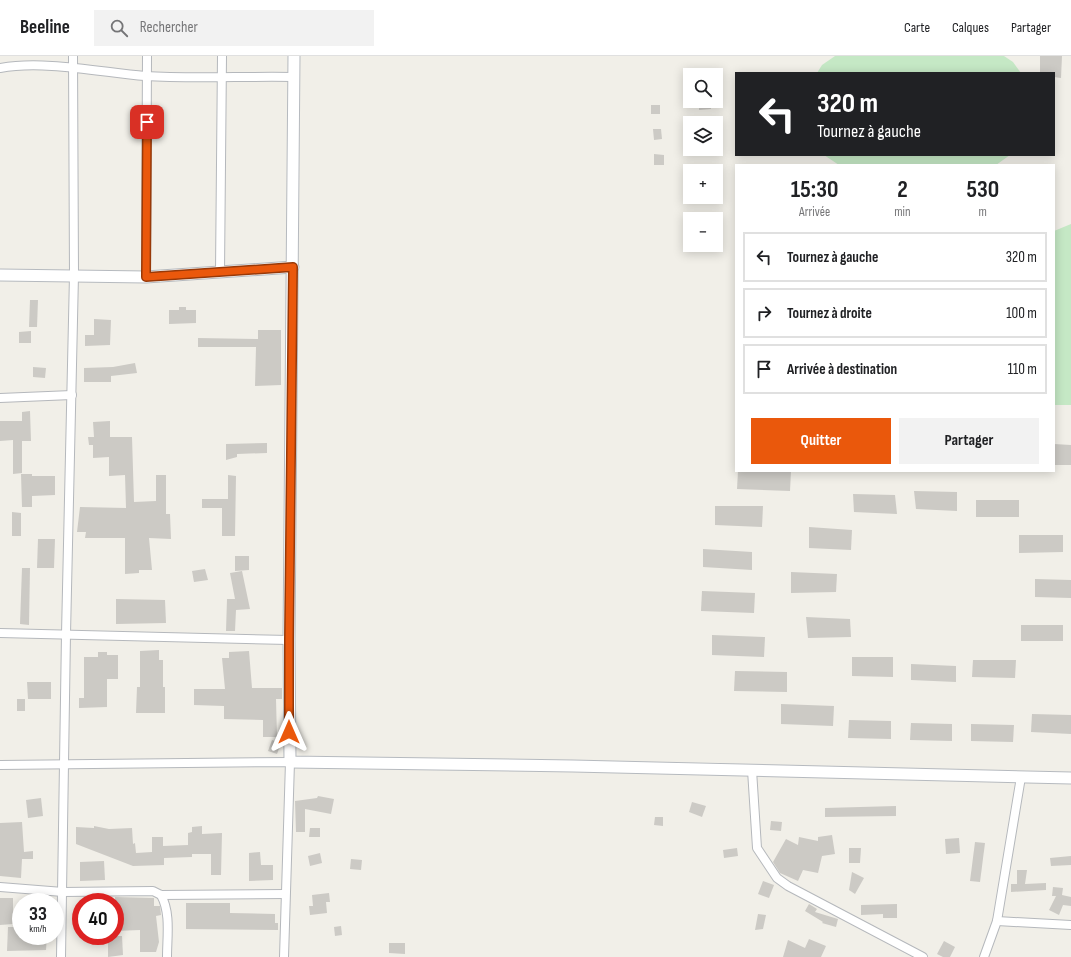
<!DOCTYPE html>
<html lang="fr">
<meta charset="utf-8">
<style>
:root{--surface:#fff;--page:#f2f2f2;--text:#202124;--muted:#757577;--line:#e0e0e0;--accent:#ea580c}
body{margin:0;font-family:"Sofia Sans Condensed",sans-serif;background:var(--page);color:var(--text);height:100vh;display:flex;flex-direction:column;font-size:15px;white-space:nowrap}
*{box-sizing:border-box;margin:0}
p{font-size:13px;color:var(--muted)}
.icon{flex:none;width:22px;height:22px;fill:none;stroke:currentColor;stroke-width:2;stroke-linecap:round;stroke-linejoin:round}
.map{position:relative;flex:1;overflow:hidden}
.details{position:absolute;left:735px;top:108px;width:320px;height:308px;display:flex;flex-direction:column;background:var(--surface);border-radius:0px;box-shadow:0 2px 10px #0003}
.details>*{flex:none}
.guide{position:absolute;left:735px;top:16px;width:320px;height:84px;border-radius:0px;box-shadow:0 2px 10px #0003;background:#202124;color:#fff;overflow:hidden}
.controls{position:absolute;left:683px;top:12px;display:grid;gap:8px}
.controls a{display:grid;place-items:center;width:40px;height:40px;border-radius:0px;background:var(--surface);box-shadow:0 2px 10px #0003;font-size:20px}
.speed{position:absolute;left:12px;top:837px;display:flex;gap:8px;font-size:20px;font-weight:700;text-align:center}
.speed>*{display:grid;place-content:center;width:52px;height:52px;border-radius:50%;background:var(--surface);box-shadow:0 2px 10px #0003;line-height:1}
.speed small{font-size:10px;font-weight:400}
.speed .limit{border:6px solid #d22;background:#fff;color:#111}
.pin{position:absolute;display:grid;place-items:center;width:34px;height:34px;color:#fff;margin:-17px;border-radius:8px;box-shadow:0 2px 6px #0006}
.me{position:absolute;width:44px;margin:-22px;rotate:0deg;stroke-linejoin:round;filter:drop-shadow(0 0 3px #0008)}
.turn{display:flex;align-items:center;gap:14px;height:84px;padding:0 16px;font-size:18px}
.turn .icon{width:52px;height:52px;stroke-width:2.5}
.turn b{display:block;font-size:28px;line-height:34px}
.eta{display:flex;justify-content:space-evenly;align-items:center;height:68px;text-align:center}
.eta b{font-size:24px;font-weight:700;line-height:28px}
.action{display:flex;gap:8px;margin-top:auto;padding:8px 16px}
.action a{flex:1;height:46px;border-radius:0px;background:var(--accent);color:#fff;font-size:16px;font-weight:700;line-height:46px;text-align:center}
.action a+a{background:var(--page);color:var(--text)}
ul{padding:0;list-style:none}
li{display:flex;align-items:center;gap:12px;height:50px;margin:0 8px 6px;padding:0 8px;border:2px solid var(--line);border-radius:0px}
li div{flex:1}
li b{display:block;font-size:15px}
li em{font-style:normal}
header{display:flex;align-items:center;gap:24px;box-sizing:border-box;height:56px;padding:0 20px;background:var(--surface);border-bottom:1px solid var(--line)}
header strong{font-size:19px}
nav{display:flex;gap:22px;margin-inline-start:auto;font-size:14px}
.search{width:280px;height:36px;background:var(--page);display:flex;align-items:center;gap:10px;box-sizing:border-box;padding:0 14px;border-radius:0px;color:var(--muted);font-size:15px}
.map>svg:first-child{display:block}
</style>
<header>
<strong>Beeline</strong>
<div class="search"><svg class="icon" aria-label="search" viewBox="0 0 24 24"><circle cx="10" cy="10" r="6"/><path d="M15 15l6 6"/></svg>Rechercher</div>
<nav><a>Carte</a><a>Calques</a><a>Partager</a></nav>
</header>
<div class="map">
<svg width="1071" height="901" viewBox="0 0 1071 901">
<rect width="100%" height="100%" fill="#f1efe8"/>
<!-- green -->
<g fill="#c5e8c5">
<path d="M835 0H1004L1013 6 1021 17H817L822 9Z"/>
<path d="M824 99H1010L996 109H839Z"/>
<path d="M1071 168V349H1054V175Z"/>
</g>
<!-- building -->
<g fill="#cccac5">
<path d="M1040 0H1062L1061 22 1054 21V17H1040Z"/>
<path d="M699 45H710L711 53 699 54Z"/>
<rect x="651" y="49" width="9" height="9"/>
<path d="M653 73H661L662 83 654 84Z"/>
<path d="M654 98 664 99V109H654Z"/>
<path d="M30 244H38L37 271H29Z"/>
<path d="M179 251H186V254H196V267L169 268V254H179Z"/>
<path d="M94 263 111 264 110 289 85 290V279H94Z"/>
<path d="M258 274H281V329L255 330 256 291H198V282L258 283Z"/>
<path d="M31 275V287H19V276Z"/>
<path d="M135 307 137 317 111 320V326H84V312L113 311Z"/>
<path d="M33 311 46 312 45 322 33 321Z"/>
<path d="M30 355 31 385H22V417L13 418V384L0 385V365H22V356Z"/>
<path d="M110 365V381H132L134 446 156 445V419H166V458H170L171 483 149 482 152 514H139V517L125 518V482H85L86 476H77L80 451 126 452 125 419 109 420V401L93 402V389H89L88 381H94L93 366Z"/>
<path d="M267 387V397L237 398V401L226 404V388Z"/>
<path d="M1054 388 1071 389V409H1054Z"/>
<path d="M738 415H791L790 435 737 433Z"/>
<path d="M21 418H32V420H55V439L32 440V451H22Z"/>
<path d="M228 419 236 420 235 480H222V452H202V443H228Z"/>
<path d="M914 435 957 436V455L916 453Z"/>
<path d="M853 438 895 439 897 458 854 456Z"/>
<rect x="976" y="444" width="43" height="17"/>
<path d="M715 450H763L762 471 715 469Z"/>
<path d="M12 456 21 457V480H12Z"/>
<path d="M809 471 852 474 851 494 809 492Z"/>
<path d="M1019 479H1063V496L1019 497Z"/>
<path d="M38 483H55L54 512H37Z"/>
<path d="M703 493 752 496V514L703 511Z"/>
<path d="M235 500H249V514L235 515Z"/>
<path d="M22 512H30L29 569 20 568Z"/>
<path d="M205 513 208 524 194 526 192 515Z"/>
<path d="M242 515 250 553 236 554 235 575H226L227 543H235L230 517Z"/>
<path d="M791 516 837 518 836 536 791 537Z"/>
<path d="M1035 523 1071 524V542L1035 541Z"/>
<path d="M702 535 755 537 754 557 701 555Z"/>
<path d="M116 543 165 544 166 567 116 568Z"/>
<path d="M806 561 850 563 851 581 808 582Z"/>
<rect x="1021" y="569" width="42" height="16"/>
<path d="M712 579 765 581 764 601 712 599Z"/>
<path d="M159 594V604H163V631H165V657H136L137 631H140V595Z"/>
<path d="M249 595 252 632H282V643H276L277 681H263V664L224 663V650L194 649V633H225L222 602H229V596Z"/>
<path d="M98 596H107V599H118V623H107V651L79 652V642H84V601H98Z"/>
<path d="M852 601H893V621L852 620Z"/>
<path d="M973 604H1016L1015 622 972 621Z"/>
<path d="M911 608 956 610V626L911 624Z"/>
<path d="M735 615 787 616V636L734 635Z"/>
<path d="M27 626H51V643H28Z"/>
<rect x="17" y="643" width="8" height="12"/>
<path d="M781 648 834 650 833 670 781 668Z"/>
<path d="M1032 658 1071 659V678L1031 676Z"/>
<path d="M849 664 891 665V683L848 682Z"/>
<path d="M911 667 952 668V685L910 684Z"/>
<path d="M971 668 1014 669 1013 686 971 685Z"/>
<path d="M272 684 281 687 277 698 268 695Z"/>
<path d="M318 740 334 743 331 758 305 753V776H296L295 745 317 742Z"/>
<path d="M41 742 43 760 28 762 26 744Z"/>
<path d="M692 746 706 750 702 761 689 756Z"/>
<path d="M896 750V760L825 761V752Z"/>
<path d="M655 761H663V770L654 769Z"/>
<path d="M771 765 782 766 781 775 770 774Z"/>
<path d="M22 766 24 796 33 795V803H22L21 822 0 820V767Z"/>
<path d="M94 770 109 773 132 772 133 788 135 787 136 797 152 796V781H163V790L188 789V777L192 776V771L202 770V778L222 777 221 819H211V798H192V801L164 802V809L133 810 76 788V771L94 772Z"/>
<path d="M310 772H320V781H309Z"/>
<path d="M832 779 835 798 822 800 818 817 803 814 798 825 780 817 773 806 786 783 798 789 799 781 818 785V781Z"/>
<path d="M959 782 960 797 946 798 945 783Z"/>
<path d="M975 786 985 787 980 826 970 825Z"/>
<path d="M737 792 738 800 724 802 723 794Z"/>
<path d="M849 792H861L860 807H849Z"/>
<path d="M260 796 261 809H273V824L249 825V797Z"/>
<path d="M320 797 322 807 310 810 308 800Z"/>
<path d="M1071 800V809L1051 810 1050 802Z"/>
<path d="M351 803 362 804 361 814 350 813Z"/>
<path d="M104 805 105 824 80 825V806Z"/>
<path d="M1017 814H1027L1025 828 1046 827V834L1011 836V828H1017Z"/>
<path d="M852 816 864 822 855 838 849 834Z"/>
<path d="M763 825 774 829 769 842 758 838Z"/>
<path d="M1053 831 1063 832 1062 839 1071 841V850L1063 849 1059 859 1049 854 1056 840H1052Z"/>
<path d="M329 837 330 846H326L327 857 310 859 309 850H313L312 839Z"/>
<path d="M115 841 154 842V850H160L161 859 156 860 159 886 156 896H140V874L115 875Z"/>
<path d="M0 842H13V868L0 869Z"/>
<path d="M186 847H230V857L275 858V867H278V874L186 873Z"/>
<path d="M809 848 817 853 815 856 838 863 836 871 822 867 823 866 805 855Z"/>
<path d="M897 848V862H883V858L861 859V849Z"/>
<path d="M758 858 766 859 763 873 755 874Z"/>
<path d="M341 870 342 879 335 880 334 871Z"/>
<path d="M8 871H21V880H47L46 894 7 895Z"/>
<path d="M108 880H122L123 899 108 901Z"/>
<path d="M809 883 826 890 821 901H783L788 884 805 892Z"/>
<path d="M944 885 955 891 950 901H943L937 898Z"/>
<path d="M389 887H405V898L389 897Z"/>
</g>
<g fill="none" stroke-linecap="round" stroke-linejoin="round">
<defs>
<g id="street">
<path d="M0 12C43 4 100 16 145 20 194 23 245 20 294 21"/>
<path d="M220 216 222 0"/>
<path d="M146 221 147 0"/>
<path d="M0 342 72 339"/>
<path d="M0 577 289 584"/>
<path d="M0 709 290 706 284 901"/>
<path d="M752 714 757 792 777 822 788 830 923 901"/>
<path d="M0 831 63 836 153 835 161 839 285 838"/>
<path d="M161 839C171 857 167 881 167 901"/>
<path d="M997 865 1071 869"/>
<path d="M61 901 66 578 74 219 73 0"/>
<path d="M984 901 997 865 1021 721"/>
</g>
<g id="secondary">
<path d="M294 0 289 584 290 706 573 710 1071 722"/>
<path d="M0 219 146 221 293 211"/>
</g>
</defs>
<!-- street casing -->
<use href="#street" stroke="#b5b8bc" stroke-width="10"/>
<!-- secondary casing -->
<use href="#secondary" stroke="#b6babf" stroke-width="13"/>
<!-- street -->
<use href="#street" stroke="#fff" stroke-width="8"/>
<!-- secondary -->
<use href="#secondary" stroke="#fff" stroke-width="11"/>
</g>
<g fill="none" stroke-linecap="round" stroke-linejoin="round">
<defs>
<path id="route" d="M147 66 146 221 293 211 289 584V676"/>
</defs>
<!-- route casing -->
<use href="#route" stroke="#983908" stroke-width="10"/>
<!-- route -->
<use href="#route" stroke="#ea580c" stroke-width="7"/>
</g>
</svg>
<div class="controls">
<a><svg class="icon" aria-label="search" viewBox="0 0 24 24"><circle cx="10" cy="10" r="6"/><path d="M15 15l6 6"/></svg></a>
<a><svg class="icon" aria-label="layers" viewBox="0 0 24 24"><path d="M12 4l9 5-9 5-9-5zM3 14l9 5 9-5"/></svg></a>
<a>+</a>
<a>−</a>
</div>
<div class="speed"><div>33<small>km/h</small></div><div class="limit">40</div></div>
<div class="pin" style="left:147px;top:66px;background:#d93025"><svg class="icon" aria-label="arrive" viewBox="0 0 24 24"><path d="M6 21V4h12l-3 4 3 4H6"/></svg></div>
<svg class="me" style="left:289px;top:676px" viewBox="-20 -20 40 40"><path d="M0-17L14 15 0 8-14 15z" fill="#ea580c" stroke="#fff" stroke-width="4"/></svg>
<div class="guide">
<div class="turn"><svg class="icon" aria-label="left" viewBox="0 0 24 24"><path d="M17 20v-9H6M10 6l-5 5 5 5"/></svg><div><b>320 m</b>Tournez à gauche</div></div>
</div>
<section class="details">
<div class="eta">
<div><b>15:30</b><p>Arrivée</p></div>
<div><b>2</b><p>min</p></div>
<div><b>530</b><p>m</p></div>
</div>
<ul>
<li><svg class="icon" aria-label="left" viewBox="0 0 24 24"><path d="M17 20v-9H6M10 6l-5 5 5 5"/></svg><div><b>Tournez à gauche</b></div><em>320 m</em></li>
<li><svg class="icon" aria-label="right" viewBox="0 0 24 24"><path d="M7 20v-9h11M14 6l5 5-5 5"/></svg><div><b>Tournez à droite</b></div><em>100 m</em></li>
<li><svg class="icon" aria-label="arrive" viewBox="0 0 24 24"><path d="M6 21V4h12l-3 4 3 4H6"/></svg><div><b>Arrivée à destination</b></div><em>110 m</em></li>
</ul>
<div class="action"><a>Quitter</a><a>Partager</a></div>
</section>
</div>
